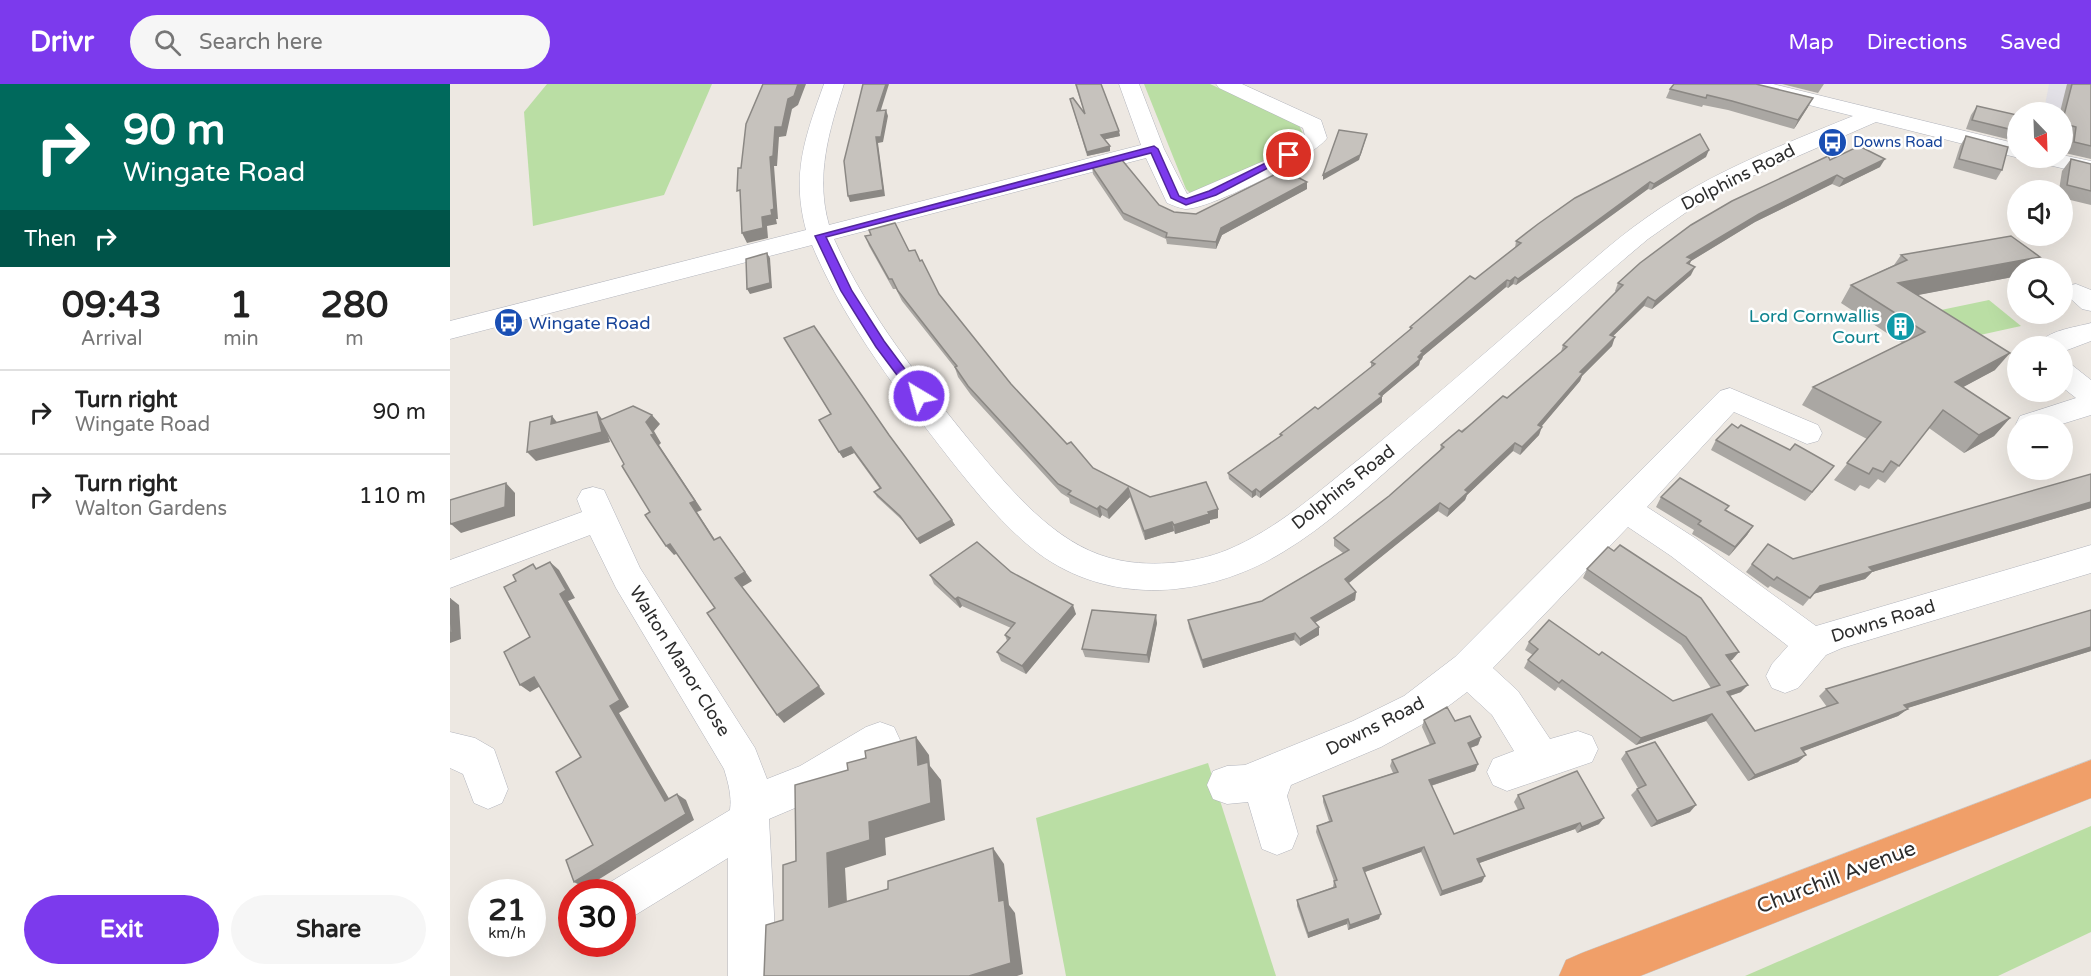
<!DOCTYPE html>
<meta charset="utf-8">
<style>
:root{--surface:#fff;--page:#f6f6f6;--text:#222;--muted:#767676;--line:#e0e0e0;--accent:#7c3aed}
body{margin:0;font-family:"Varela Round",sans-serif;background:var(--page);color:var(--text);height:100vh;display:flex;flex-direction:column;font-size:22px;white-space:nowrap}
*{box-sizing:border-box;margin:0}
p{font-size:20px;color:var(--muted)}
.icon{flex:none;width:33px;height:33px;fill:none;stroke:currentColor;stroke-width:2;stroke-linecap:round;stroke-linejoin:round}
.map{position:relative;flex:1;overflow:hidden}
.side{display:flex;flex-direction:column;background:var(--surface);width:450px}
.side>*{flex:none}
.hud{background:#00695c;color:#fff;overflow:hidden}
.needle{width:39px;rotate:157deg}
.tools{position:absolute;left:1557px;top:18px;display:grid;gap:12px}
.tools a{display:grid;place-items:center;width:66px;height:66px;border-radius:50%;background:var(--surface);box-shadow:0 6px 24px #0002;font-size:30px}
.speed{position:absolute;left:18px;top:795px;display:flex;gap:12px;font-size:30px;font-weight:700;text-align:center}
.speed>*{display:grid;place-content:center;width:78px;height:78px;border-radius:50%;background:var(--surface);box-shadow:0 6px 24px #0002;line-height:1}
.speed small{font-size:15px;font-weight:400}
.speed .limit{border:9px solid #d22;background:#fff;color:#111}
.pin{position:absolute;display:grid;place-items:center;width:51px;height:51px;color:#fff;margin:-26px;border:3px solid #fff;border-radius:50%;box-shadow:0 2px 6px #0007}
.me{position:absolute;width:66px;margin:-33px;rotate:323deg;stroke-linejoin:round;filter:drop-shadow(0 0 4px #0008)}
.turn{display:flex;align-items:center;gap:21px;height:126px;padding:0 24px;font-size:27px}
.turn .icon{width:78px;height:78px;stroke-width:2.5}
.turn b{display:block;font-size:42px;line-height:51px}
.then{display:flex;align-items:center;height:57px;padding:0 24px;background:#0003;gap:12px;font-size:22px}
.eta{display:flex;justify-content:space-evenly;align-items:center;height:102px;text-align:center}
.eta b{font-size:36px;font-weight:800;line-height:42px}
.action{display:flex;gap:12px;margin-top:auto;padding:12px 24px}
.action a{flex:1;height:69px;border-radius:36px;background:var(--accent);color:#fff;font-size:24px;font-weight:800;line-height:69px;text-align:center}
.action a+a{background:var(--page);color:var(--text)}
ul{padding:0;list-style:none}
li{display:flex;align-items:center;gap:18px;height:84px;padding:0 24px;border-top:2px solid var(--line)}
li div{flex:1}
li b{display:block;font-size:22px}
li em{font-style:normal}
header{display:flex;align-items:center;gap:36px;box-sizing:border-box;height:84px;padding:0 30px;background:var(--accent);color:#fff}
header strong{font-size:28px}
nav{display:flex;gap:33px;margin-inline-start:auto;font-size:21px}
.search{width:420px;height:54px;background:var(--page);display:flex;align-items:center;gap:15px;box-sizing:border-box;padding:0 21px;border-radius:33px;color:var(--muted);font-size:22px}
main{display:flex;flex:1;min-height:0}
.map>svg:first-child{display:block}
</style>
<header>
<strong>Drivr</strong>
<div class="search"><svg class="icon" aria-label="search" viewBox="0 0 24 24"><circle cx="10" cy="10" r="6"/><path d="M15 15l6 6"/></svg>Search here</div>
<nav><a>Map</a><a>Directions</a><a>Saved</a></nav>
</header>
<main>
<section class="side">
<div class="hud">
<div class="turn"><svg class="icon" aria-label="right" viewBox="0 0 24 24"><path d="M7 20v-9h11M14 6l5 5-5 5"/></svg><div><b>90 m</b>Wingate Road</div></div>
<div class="then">Then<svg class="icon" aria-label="right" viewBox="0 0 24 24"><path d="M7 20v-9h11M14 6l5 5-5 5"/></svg></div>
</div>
<div class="eta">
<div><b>09:43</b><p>Arrival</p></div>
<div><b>1</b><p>min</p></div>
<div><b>280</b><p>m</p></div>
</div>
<ul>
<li><svg class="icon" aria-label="right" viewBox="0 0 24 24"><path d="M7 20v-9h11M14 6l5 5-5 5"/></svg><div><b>Turn right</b><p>Wingate Road</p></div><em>90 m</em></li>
<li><svg class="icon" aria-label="right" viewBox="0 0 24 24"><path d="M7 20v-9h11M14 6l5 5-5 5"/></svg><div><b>Turn right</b><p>Walton Gardens</p></div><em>110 m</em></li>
</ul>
<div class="action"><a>Exit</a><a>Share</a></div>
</section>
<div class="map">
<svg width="1641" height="892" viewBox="0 0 1641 892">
<rect width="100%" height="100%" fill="#ede8e2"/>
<!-- industrial -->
<path fill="#e3e1e7" d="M1599 0H1641V32L1595 21Z"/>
<!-- green -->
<g fill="#badea4">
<path d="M97 0H262L214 111 83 142 74 28Z"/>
<path d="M694 0H760L849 41 854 52C835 71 768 100 741 110L736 105Z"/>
<path d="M1539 216 1571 242 1530 251 1491 226Z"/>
<path d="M758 679 826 892H616L586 734Z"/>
<path d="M1641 742V848L1548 892H1295Z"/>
</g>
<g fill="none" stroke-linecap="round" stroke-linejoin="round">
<defs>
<g id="minor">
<path d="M374 0H394C379 47 365 92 379 141L691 61 669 0H689L714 65 737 110 816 76 855 52 853 44 769 4 766 0H792L871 36 877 54C864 73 758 126 735 125 729 124 722 121 717 119L696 74 384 155C418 231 472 298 524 362 560 405 604 459 660 474 696 484 743 480 777 466 828 445 870 406 913 372 974 322 1034 270 1094 218 1128 190 1160 159 1196 134 1259 89 1332 61 1403 32L1291 4 1288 0H1323L1568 60 1569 74 1426 38 1291 97 1238 127 1198 155C1115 224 1038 299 957 369 917 404 878 441 833 468 758 514 661 523 588 469 554 443 526 408 499 374 448 308 394 238 362 161L0 255V237L356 146C341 90 355 53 374 0Z"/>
<path d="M1612 71 1641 77V91L1590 79 1587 74H1612Z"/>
<path d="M1626 200 1641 206V227L1632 225 1613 208 1617 202Z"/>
<path d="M1641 239V257L1612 268V262H1587C1597 246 1623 244 1641 239Z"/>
<path d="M1612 278 1622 281 1641 296V331L1612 340H1568V343L1566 340 1570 332 1626 314 1612 303Z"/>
<path d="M1280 304 1368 341 1372 349 1368 357 1357 360 1284 328 1197 423 1245 454 1366 542 1641 461V489L1392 564 1376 571 1348 604 1335 609 1322 604 1316 592 1322 580 1338 562 1221 472 1178 443 1043 584 1068 607 1100 655 1128 647 1142 652 1148 665 1142 678 1057 707 1043 701 1037 688 1043 675 1064 667 1042 631 1017 608 980 636 931 663 841 701 837 712 848 750 842 765 827 771 812 765 798 718 777 720 763 715 757 701 763 687 777 682 795 681 903 637 954 612 1005 573 1270 307Z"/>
<path d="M143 403 154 406 190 484 305 664 317 695 350 682 416 643 430 638 444 643 450 656 444 669 378 710 319 735 324 830V892H278V774L187 830 172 837V808H153L157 800 280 726C282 712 278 698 274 685L166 504 140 451 0 504V476L132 428 127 415 132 406Z"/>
<path d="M0 648 25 654 44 665 58 705 52 719 38 725 24 719 13 690 0 684Z"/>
</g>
<path id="highway" d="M1641 676V714L1190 892H1109L1116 876 1132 869Z"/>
</defs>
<!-- minor casing -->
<use href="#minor" stroke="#b2b4bc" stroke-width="1"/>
<!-- highway casing -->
<use href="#highway" stroke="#c8c8c8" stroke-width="1"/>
<!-- minor -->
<use href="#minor" fill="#fff" fill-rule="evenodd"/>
<!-- highway -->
<use href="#highway" fill="#f09f69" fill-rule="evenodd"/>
</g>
<!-- wall -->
<g fill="#aaa7a3">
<path d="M625 0H651L670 52 655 55 660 62V67L637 72 620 15 634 28Z"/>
<path d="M1332 0H1374L1368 9Z"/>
<path d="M1617 0H1641V75L1615 69 1618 54 1612 52V28H1610Z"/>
<path d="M1220 5 1358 23 1344 45 1278 26 1253 21 1252 23 1216 14Z"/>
<path d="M1527 22 1563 46 1557 55 1516 45 1521 31Z"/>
<path d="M1516 52 1552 86 1546 96 1503 84 1510 62Z"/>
<path d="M1256 73 1201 106 1198 105 1066 201 1063 200 1058 204 1056 203 973 272 972 275 970 277 969 281 932 312V318L810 414 806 411 802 414 779 395 778 389 830 353V350L868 325 921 283V278L960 246V243L1025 195 1065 164 1066 157Z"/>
<path d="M1621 75 1641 80V121L1612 114V106H1609L1612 87Z"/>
<path d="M1380 76 1430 83 1389 103 1382 100 1305 138 1241 177 1239 180 1241 191 1202 225 1194 222 1163 252 1162 262 1132 292 1130 297 1091 342 1089 351 1070 371 1063 367 1017 411 1015 416 997 433 988 427 898 499 906 508 905 516 865 538 869 551 850 562 844 556 753 584 739 544 738 536 812 517 893 469 884 462V454L939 412 990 366 991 361 1057 314 1111 268 1113 261 1166 208 1165 207 1168 199Z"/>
<path d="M642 83 709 121 724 128 746 130 857 105 772 151 766 165 717 160 716 155 674 136 643 90Z"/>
<path d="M415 152 459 167 470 177 489 210 561 300 617 360 643 384 700 413 768 425V434L760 436V439L725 450 724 447 695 456 680 413 659 435 652 431 650 434 620 419 619 414 611 409 521 311 508 293 505 284 452 217 446 205H443L419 162Z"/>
<path d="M1451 171 1590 173 1581 184H1568V192L1467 211 1545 286 1513 303 1560 334 1544 352 1514 369 1479 344 1435 399 1428 395 1419 405 1410 401 1405 407 1384 396 1417 355 1352 321 1363 303 1452 259 1391 219 1401 201 1444 181Z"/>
<path d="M369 336 439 351 505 441 470 460 453 437 427 413 424 408 430 405 404 369 393 374Z"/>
<path d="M1288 344 1377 391 1355 417 1261 366 1266 356Z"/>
<path d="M1641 390V424L1422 488 1415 495 1363 510 1353 522 1320 502 1318 504 1296 488 1302 480 1343 475Z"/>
<path d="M1211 413 1276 426 1303 442 1297 451 1279 472 1242 450 1244 446 1206 423Z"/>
<path d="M1137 485 1282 576H1280L1291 608 1280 612 1305 647 1377 623 1369 612 1376 605 1641 526V567L1457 624 1448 632 1353 667 1348 678 1298 697 1256 637 1186 661 1108 603 1105 607 1074 584 1078 576 1083 571 1075 566 1079 558 1149 571 1223 617 1261 604 1231 561 1133 494Z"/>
<path d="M561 488 626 530 576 590 551 577 547 568 557 557 555 551 561 544 512 522 510 524 484 500 480 491Z"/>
<path d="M707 539 699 579 635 573 632 565Z"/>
<path d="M974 636 1005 637 1031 653 1028 661 1020 664 1028 680 1025 687 981 702 1004 750 1068 726 1064 718 1068 711 1149 740 1127 749 1125 745 1029 779 1032 798 990 812 971 768 915 788 929 835 898 846 897 840 858 854 847 822V816L883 803 884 797 866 748 867 742 879 737 873 718V712L943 689 940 682 942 676 980 661 972 643Z"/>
<path d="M1176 668 1240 728 1201 743 1181 711 1188 704 1171 675Z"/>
</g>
<!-- shaded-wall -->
<g fill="#8b8884">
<path d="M348 0H356L348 21 342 25 336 52 329 53 327 82H324L328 135H326L327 140 317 142 318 154 297 159 292 149 321 126 320 73 325 43 338 15Z"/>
<path d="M436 0H439L429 32 427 27Z"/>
<path d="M1363 14 1358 23 1344 45 1348 36Z"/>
<path d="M436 26 438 32 433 58 428 59 435 112 400 118 398 112 426 53Z"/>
<path d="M669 47 670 52 652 56 651 51Z"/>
<path d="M917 50 916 54 909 76 873 96V91Z"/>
<path d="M660 62V67L637 72V68Z"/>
<path d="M1259 66 1256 73 1201 106 1204 100Z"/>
<path d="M1435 75 1430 83 1389 103 1394 95Z"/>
<path d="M1387 91 1382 100 1305 138 1241 177 1238 184 1236 180 1237 173 1309 130Z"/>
<path d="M857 98V105L772 151 766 165V158L771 144Z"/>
<path d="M1200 98 1198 105 1066 201 1068 195Z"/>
<path d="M317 169 320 174 322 204 300 210 297 205Z"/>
<path d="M1590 173 1581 184H1568V192L1437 217 1448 199Z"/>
<path d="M1245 183 1241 191 1202 225 1205 217Z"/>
<path d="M1065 193 1063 200 1058 204 1060 197Z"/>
<path d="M1057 196 1056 203 973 272 972 275 970 277 969 281 932 312V318L810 414V408L929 310 968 273 971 267Z"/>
<path d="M1198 213 1194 222 1156 259 1160 251Z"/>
<path d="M1165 253 1162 262 1132 292 1130 297 1086 349 1088 341 1130 288Z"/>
<path d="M1560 269 1545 286 1491 315 1505 298Z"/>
<path d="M147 328 154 338 160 358 86 377 77 368Z"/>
<path d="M202 331 210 340 204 347 211 359 209 361 252 426 247 428 271 465 264 456 240 419 201 351 196 338Z"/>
<path d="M102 332 110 342 101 340Z"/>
<path d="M1560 334 1544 352 1514 369 1529 351Z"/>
<path d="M1092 343 1089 351 1070 371 1072 363Z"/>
<path d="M1065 359 1063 367 1017 411 1015 416 997 433 999 425 1015 406Z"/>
<path d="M401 363 404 369 393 374 389 368Z"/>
<path d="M1384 382 1377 391 1355 417 1362 408Z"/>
<path d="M56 399 65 409V432L11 449 1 440Z"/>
<path d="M678 404 680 413 659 435 657 426Z"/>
<path d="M806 405V411L802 414V408Z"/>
<path d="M1641 418V424L1422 488 1415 495 1363 510 1370 502 1419 483Z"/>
<path d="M990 419 988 427 894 503 895 495Z"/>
<path d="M650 422 652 431 650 434 647 425Z"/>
<path d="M768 425V434L760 436V439L725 450 724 441 758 428Z"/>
<path d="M502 436 505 441 470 460 467 455Z"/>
<path d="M722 438 724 447 695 456 694 447Z"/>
<path d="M1303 442 1297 451 1279 472 1285 463Z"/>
<path d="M270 453 302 497 292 503 375 610 334 639 327 631 285 494Z"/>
<path d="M220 460 228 469 224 471 216 462Z"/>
<path d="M100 478 109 486 125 514 118 517 179 623 169 629 224 723 215 717 160 622 110 510Z"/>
<path d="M906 508 905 516 861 541V534Z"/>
<path d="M508 513 512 522 510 524 505 515Z"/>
<path d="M0 514 9 521 11 555 0 559Z"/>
<path d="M623 521 626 530 576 590 572 582Z"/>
<path d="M706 531 707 539 699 579 697 571Z"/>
<path d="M869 543V551L850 562V555Z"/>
<path d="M845 549 844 556 753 584 752 576Z"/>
<path d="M1641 563V567L1445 628 1454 621Z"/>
<path d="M1289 568 1282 576 1269 579 1276 571Z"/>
<path d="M84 593 94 600 80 608 70 601Z"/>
<path d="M1298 601 1291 608 1270 615 1277 608Z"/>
<path d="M1458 625 1448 632 1343 671 1351 664Z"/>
<path d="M1262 630 1256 637 1186 661 1191 654Z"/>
<path d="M466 653 479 671 480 682 491 696 495 736 435 754 436 771 395 784 398 836 379 823 377 769 419 738 468 681Z"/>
<path d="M1031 653 1028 661 1015 666 1018 659Z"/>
<path d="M1356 671 1348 678 1298 697 1305 691Z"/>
<path d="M1028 680 1025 687 977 703 979 696Z"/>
<path d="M227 710 236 716 244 736 135 804 124 798Z"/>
<path d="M1246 721 1240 728 1201 743 1207 737Z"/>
<path d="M1154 734 1149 740 1127 749 1132 743Z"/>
<path d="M1130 739 1125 745 1024 781 1027 775Z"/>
<path d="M974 763 971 768 912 789 913 784Z"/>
<path d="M543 764 554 780 559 821 565 829 573 890 567 892H519L549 817Z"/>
<path d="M1035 792 1032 798 990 812 992 807Z"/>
<path d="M931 830 929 835 898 846 900 841Z"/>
<path d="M898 835 897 840 858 854V849Z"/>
</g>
<!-- building -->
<g fill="#c6c2bd" stroke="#8b8884" stroke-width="1.5">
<path d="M313 0H348L344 12 338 15 332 43H325L323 72 320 73 324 125 321 126 322 131 312 133 313 144 292 149 290 106 287 107 288 84H291L296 40Z"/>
<path d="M413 0H436L427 27 436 26 431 53H426L433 106 398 112 394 77Z"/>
<path d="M626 0H651L669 47 651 51 660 62 637 68 620 15 623 14 635 30Z"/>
<path d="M1224 0H1306L1363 14 1348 36 1282 17 1257 11 1256 14 1220 5Z"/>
<path d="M1622 0H1641V62L1624 58 1626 43 1612 39Z"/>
<path d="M1527 22 1567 31 1563 46 1522 36Z"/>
<path d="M889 46 917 50 910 71 873 91Z"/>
<path d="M1250 50 1259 66 1204 100 1200 98 1068 195 1065 193 1060 197 1057 196 971 267 973 268 968 273 970 275 929 310 932 312 810 408 806 405 802 408 778 389 832 351 830 350 865 323 868 325 925 280 921 278 962 244 960 243 1020 192 1025 195 1071 159 1066 157 1088 140 1125 114Z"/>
<path d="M1516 52 1558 63 1552 86 1509 75Z"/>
<path d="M1409 62 1435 75 1394 95 1387 91 1309 130 1237 173 1242 175 1237 179 1245 183 1205 217 1198 213 1160 251 1165 253 1130 288 1133 289 1088 341 1092 343 1072 363 1065 359 1015 406 1018 408 999 425 990 419 895 495 906 508 861 534 869 543 850 555 845 549 752 576 738 536 812 517 899 466 884 454 939 412 994 363 991 361 1009 346 1012 348 1053 312 1057 314 1117 263 1113 261 1173 201 1168 199 1190 179 1241 141 1282 117 1378 72 1380 76Z"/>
<path d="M1621 75 1641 80V107L1617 101Z"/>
<path d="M672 76 709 121 724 128 746 130 834 86 857 98 771 144 766 158 716 153 717 149 673 129 642 83Z"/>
<path d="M445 139 459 167 465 166 470 177 472 176 489 210 561 300 617 360 621 358 643 384 700 413 756 398 768 425 758 428 759 430 724 441 722 438 694 447 678 404 657 426 650 422 647 425 618 410 621 407 608 400 518 302 505 283 507 282 502 276 448 207 442 195H439L415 152 421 151 419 146Z"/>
<path d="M1561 152 1590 173 1448 199 1560 269 1505 298 1560 334 1529 351 1493 326 1449 382 1441 377 1433 388 1423 384 1419 390 1397 379 1431 338 1363 303 1475 248 1401 201 1457 176 1451 171Z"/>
<path d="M317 169 320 199 297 205 296 175Z"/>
<path d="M364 242 439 351 502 436 467 455 450 432 424 408 431 404 401 363 389 368 369 336 381 330 334 254Z"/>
<path d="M183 322 202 331 196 338 204 350 201 351 245 417 240 419 264 456 270 453 295 488 285 494 369 602 327 631 257 529 265 524 220 460 216 462 195 431 200 428 172 382 174 380 150 336Z"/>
<path d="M147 328 152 348 77 368 80 338 102 332 101 340Z"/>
<path d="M1282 340 1288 344 1291 341 1340 366 1345 360 1384 382 1362 408 1266 356Z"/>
<path d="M1641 390V418L1419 483 1423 487 1370 502 1360 514 1327 493 1324 496 1302 480 1318 460 1343 475Z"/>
<path d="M1230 394 1279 422 1275 426 1303 442 1285 463 1248 440 1251 437 1211 413Z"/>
<path d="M56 399 55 423 1 440 0 438V416Z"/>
<path d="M527 458 561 488 623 521 572 582 547 568 560 554 555 551 565 539 508 513 505 515 480 491Z"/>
<path d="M1170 461 1251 514 1289 568 1276 571 1298 601 1277 608 1305 647 1388 619 1376 605 1641 526V563L1454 621 1458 625 1351 664 1356 671 1305 691 1262 630 1191 654 1112 596 1109 599 1078 576 1088 565 1079 558 1099 536 1149 571 1152 568 1223 617 1270 601 1236 553 1137 485 1158 463 1164 467Z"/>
<path d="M100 478 116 506 110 510 170 616 160 622 215 717 227 710 236 730 124 798 116 776 143 761 106 688 131 673 84 593 70 601 54 568 80 553 54 503 66 497 63 491 83 480 86 485Z"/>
<path d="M0 514 2 548 0 549Z"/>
<path d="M642 526 706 531 697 571 632 565Z"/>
<path d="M997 623 1005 637 1020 632 1031 653 1018 659 1028 680 979 696 1004 750 1074 724 1068 711 1127 687 1154 734 1132 743 1130 739 1027 775 1035 792 992 807 974 763 913 784 931 830 900 841 898 835 858 849 847 816 886 803 884 797 887 796 867 742 882 737 873 712 948 688 942 676 985 659 974 636Z"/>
<path d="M466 653 468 681 478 678 481 719 419 738 420 756 377 769 379 823 438 805V797L543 764 549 817 554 816 561 879 519 892H314L316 841 333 836V781L346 777 345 701 398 686 397 679 416 674 415 667Z"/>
<path d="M1205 658 1246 721 1207 737 1187 705 1196 701 1176 668Z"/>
</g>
<!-- route -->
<path fill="#7c3aed" stroke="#51269a" stroke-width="1.5" d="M704 62 708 65 729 112 736 115 759 107 836 69 843 71 766 111 736 121 721 114 701 69 376 153 402 207 434 257 475 312 469 316 465 315 426 263 391 207 365 152Z"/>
<!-- icons -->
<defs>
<symbol id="bus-disc" viewBox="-11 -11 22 22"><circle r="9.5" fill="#1a4fb4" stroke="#fff"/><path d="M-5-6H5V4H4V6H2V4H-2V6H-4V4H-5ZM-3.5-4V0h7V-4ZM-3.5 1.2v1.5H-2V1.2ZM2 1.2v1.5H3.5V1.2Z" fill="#fff"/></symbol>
<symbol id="building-disc" viewBox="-11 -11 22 22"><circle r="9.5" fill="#0f9aa8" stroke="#fff"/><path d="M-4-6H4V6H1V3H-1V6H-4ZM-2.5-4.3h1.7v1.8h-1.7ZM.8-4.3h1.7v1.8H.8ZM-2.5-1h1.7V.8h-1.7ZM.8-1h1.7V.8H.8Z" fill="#fff"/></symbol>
</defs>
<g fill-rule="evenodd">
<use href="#bus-disc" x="1366" y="42" width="33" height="33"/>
<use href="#bus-disc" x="42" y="222" width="33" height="33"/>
<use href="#building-disc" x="1434" y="226" width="33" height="33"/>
</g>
<g text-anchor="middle" stroke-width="5" stroke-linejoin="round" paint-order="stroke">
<!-- far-transit labels -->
<g font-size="15" fill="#164399" stroke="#fff" text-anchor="start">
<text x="1403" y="63">Downs Road</text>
</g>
<!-- street labels -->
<g font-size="18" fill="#2d2d2d" stroke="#fff">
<text transform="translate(1288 93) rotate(-27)" y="6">Dolphins Road</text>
<text transform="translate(893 403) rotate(-38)" y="6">Dolphins Road</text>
<text transform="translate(1433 537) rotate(-17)" y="6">Downs Road</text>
<text transform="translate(230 577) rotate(58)" y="6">Walton Manor Close</text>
<text transform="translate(925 642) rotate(-27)" y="6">Downs Road</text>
</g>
<!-- culture labels -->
<g font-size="18" fill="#0d838f" stroke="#fff" text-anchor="end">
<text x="1430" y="238">Lord Cornwallis<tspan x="1430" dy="21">Court</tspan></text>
</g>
<!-- transit labels -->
<g font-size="18" fill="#164399" stroke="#fff" text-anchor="start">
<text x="79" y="245">Wingate Road</text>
</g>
<!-- near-street labels -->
<g font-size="21" fill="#2d2d2d" stroke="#fff">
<text transform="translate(1386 793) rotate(-21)" y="7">Churchill Avenue</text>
</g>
</g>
</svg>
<div class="tools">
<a><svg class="needle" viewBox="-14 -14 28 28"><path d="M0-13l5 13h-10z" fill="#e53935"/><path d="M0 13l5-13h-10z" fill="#767676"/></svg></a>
<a><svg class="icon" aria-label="sound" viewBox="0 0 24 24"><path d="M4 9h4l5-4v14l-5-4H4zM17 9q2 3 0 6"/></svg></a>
<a><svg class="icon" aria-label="search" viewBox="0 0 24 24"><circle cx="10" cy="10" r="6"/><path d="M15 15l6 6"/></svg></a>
<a>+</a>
<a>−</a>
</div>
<div class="speed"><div>21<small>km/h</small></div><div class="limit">30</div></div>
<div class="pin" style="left:839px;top:71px;background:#d93025"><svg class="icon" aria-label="arrive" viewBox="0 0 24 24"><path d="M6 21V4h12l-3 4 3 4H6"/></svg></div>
<svg class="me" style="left:469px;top:312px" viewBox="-20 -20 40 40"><circle r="17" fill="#7c3aed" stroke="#fff" stroke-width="3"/><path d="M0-11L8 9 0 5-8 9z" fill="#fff"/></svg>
</div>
</main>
